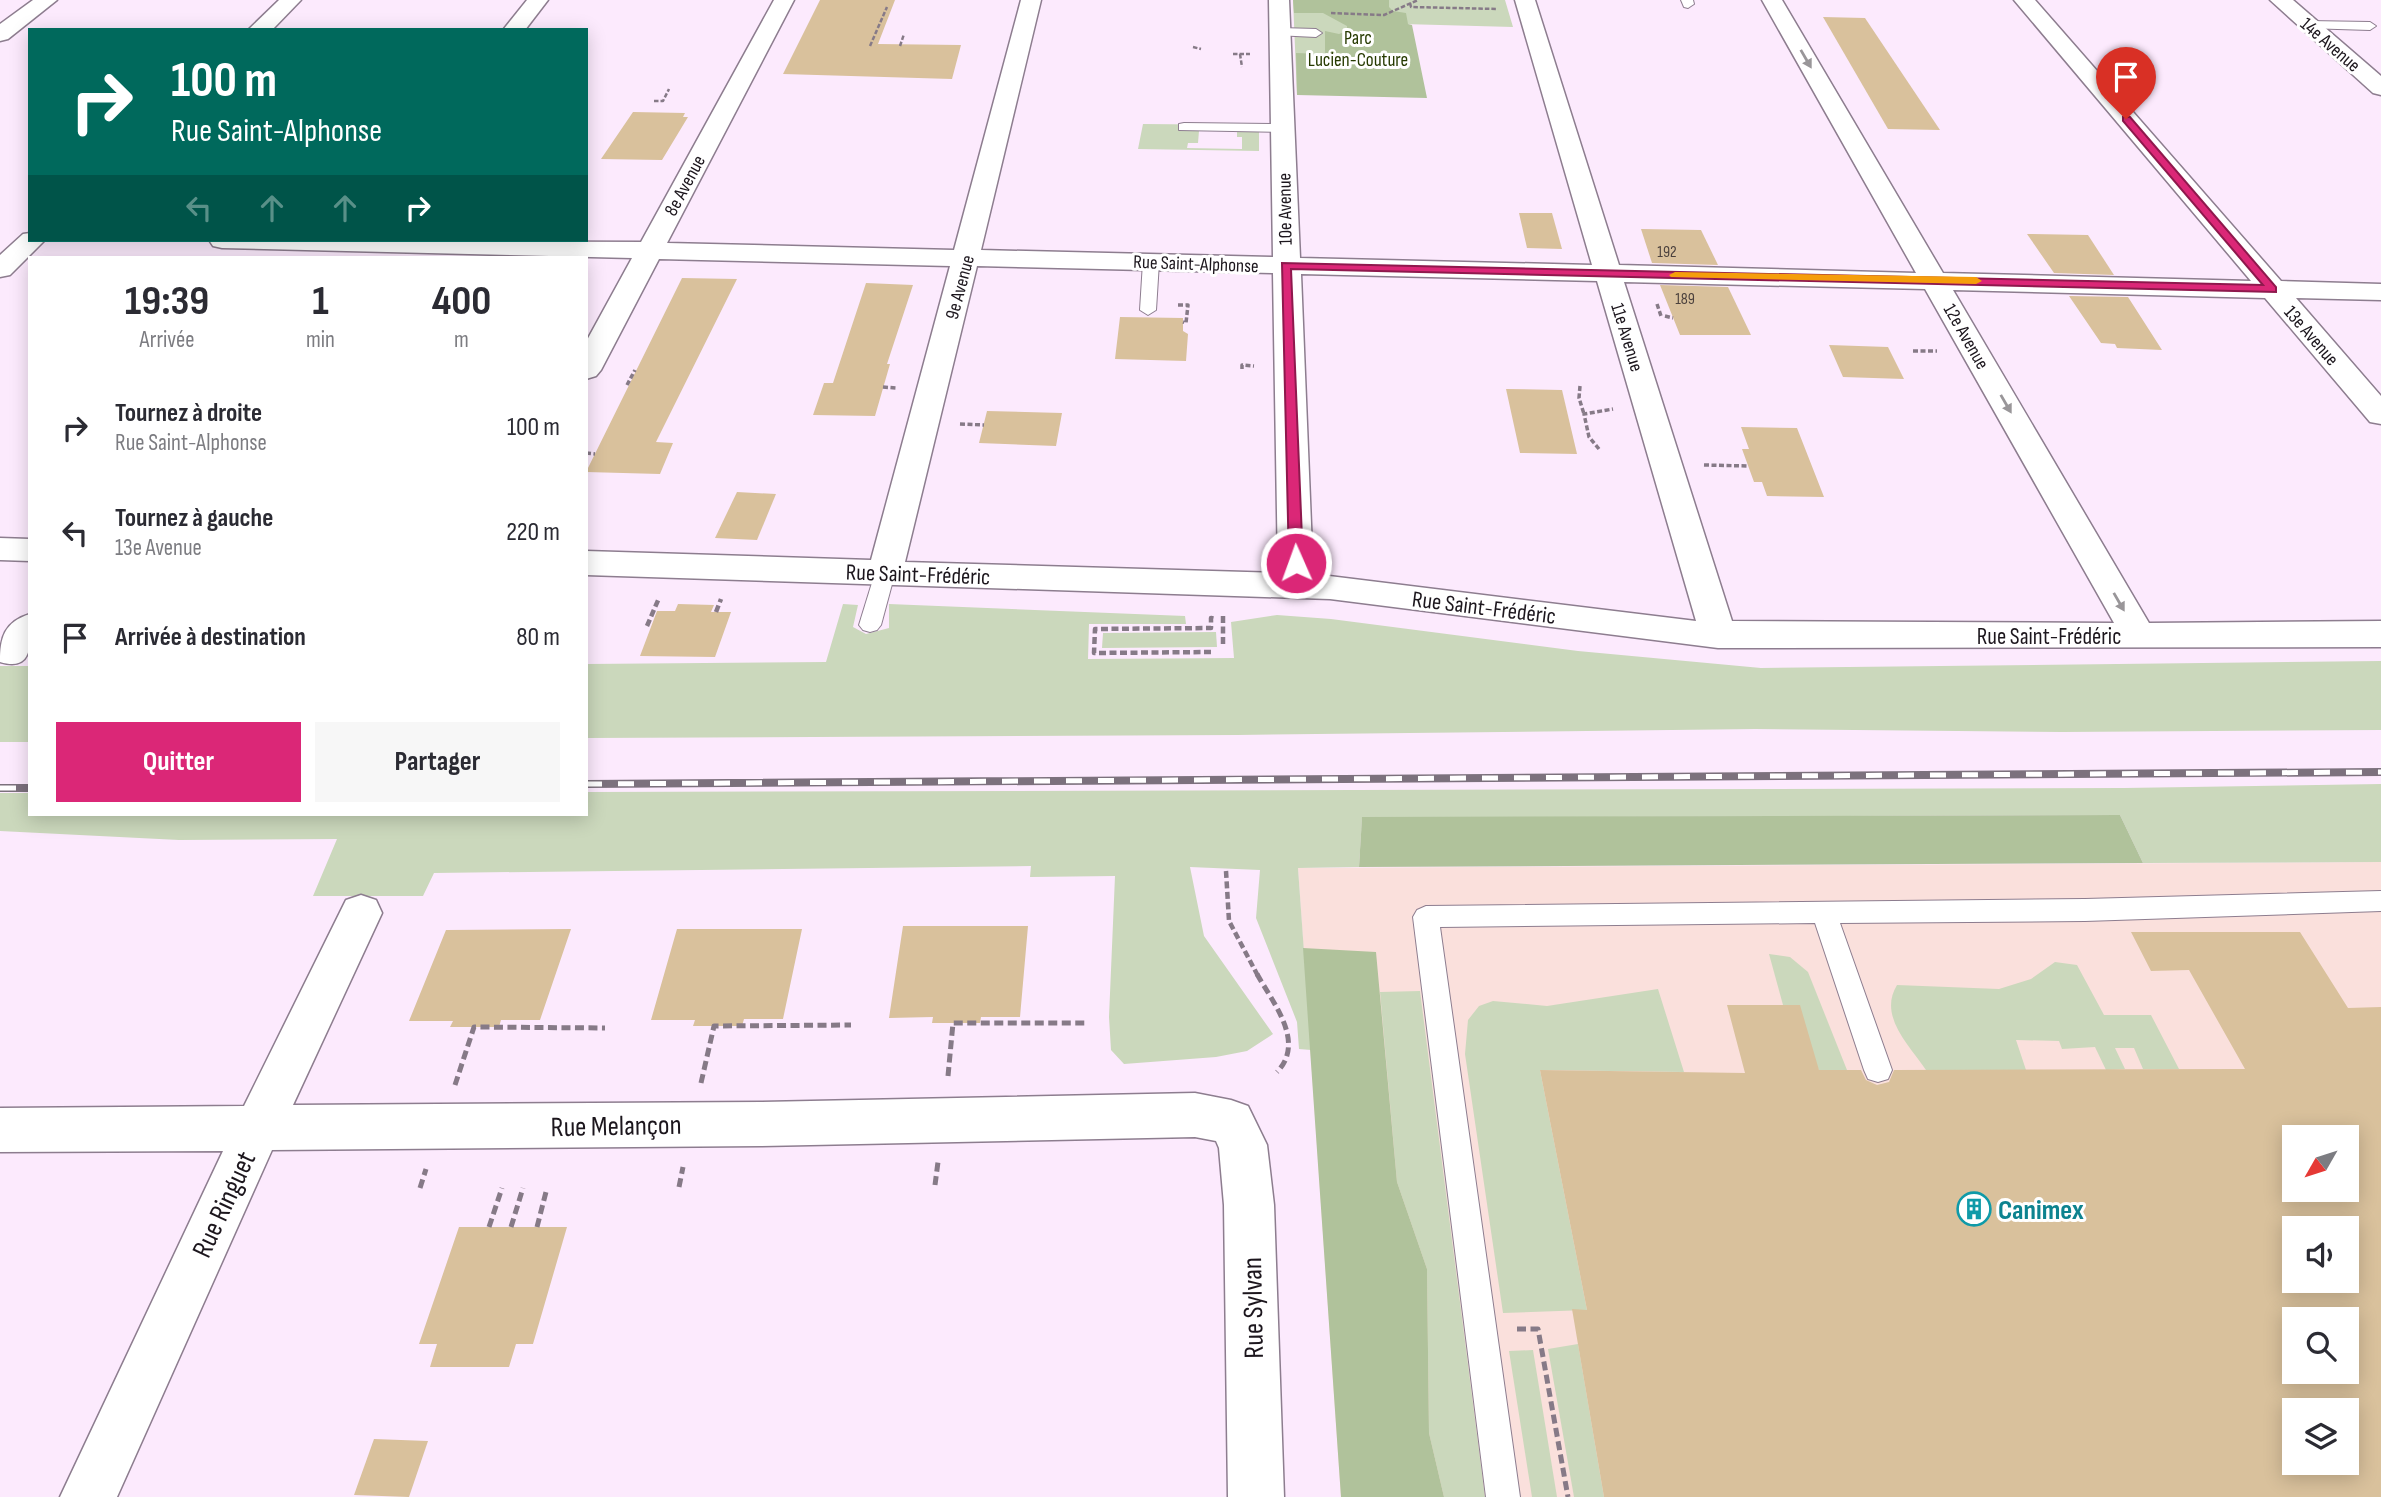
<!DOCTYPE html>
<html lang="fr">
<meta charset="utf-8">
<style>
:root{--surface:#fff;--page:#f7f7f7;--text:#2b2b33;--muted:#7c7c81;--accent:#db2777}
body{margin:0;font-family:"Sofia Sans Condensed",sans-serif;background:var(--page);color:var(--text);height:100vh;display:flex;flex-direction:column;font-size:26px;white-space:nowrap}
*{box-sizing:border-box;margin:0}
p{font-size:23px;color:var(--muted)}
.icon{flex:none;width:38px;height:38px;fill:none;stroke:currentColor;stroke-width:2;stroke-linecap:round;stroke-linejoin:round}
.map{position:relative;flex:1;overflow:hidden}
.side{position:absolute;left:28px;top:256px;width:560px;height:560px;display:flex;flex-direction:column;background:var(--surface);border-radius:0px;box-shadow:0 4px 18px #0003}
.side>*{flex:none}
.hud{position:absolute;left:28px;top:28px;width:560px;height:214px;border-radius:0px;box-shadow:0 4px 18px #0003;background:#00695c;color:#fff;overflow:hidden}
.needle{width:46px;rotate:231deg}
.controls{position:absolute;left:2282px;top:1125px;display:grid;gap:14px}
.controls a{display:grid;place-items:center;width:77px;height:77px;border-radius:0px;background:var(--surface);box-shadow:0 4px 18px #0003;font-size:35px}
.pin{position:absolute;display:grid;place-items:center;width:60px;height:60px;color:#fff;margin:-72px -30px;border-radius:50% 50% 50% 0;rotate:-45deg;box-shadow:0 0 7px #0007}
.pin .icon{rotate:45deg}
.me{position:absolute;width:77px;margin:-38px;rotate:358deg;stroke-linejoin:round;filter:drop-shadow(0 0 5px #0008)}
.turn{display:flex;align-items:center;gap:24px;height:147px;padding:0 28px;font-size:32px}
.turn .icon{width:91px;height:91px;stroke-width:2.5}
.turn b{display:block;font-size:49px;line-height:60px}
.lanes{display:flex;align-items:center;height:66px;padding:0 28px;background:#0003;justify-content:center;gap:35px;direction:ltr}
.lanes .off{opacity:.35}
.eta{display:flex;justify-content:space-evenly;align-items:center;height:119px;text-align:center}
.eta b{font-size:42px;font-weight:700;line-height:49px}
.primary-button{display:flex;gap:14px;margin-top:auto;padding:14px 28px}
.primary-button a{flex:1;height:80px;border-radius:0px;background:var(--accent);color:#fff;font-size:28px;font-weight:700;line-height:80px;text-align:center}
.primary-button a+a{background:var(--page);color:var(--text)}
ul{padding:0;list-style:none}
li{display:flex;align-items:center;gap:21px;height:105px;padding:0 28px}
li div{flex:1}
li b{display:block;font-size:26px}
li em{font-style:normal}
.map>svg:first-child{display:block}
</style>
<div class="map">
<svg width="2381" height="1497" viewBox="0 0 2381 1497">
<rect width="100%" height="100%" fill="#fceafd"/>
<!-- industrial -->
<path fill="#fae0dc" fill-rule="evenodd" d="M2381 862V1497H1341L1298 868ZM2294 1138H2347V1190H2294ZM2294 1228H2347V1281H2294ZM2294 1320H2347V1372H2294ZM2294 1410H2347V1463H2294Z"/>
<!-- green -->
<g fill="#cbd8bc" fill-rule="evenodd">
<path d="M1293 0H1505L1513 27 1403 24 1297 95Z"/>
<path d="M1143 124 1259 125V151L1138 149ZM1214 129H1237V137H1242V149L1187 148 1188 143H1198L1199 131H1214Z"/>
<path d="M843 604 858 605 853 627 866 634 889 628V604L1185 616 1186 624H1089L1088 659 1234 658 1231 622 1277 615 1331 619 1578 651 1761 668 2381 661V730L2062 732 1755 729 1237 735 586 738V664L826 662Z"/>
<path d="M1216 632 1217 647 1102 648 1103 633Z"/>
<rect x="0" y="666" width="30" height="76"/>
<path d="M2381 784V862L2143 863 2120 815 1362 818 1359 867 1298 868 1311 1050 1299 1049 1297 1022 1256 918 1260 870 1190 867 1204 936 1273 1034 1247 1051 1216 1057 1124 1064 1111 1050 1109 1017 1115 876 1030 877 1031 866 434 873 423 896H313L337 839 179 840 0 831V793H30V814H586V792L2124 788Z"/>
<path d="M1769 954 1790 957 1808 972 1847 1070H1819L1783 1005Z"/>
<path d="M2055 962 2077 965 2104 1015H2151L2179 1069H2143L2134 1048H2115L2125 1069 2106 1070 2095 1047 2062 1049 2059 1041 2016 1040 2026 1070H1926C1909 1045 1878 1016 1897 985L1999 989 2031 979Z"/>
<path d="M1658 989 1684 1072 1540 1070 1587 1310 1503 1313 1465 1054 1468 1020 1479 1006 1493 1001 1547 1006Z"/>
<path d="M1420 991 1485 1497H1444L1429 1433 1427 1269 1397 1182 1380 992Z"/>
<path d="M1578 1344 1604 1497H1574L1548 1349Z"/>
<path d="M1533 1350 1557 1497H1532L1509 1351Z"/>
</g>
<!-- forest -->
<g fill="#b0c29b">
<path d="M1293 0H1389V7L1393 11 1406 13 1408 24 1412 25 1427 98 1297 95 1296 53 1325 54V31L1339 34 1347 31V26L1323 13H1294Z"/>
<path d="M2120 815 2143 863 1359 867 1362 817Z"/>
<path d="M1303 948 1376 952 1397 1182 1427 1269 1429 1433 1444 1497H1341Z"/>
</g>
<!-- building -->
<g fill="#d9c19c" fill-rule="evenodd">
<path d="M820 0H895L878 44 961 45 952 79 783 74Z"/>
<path d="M1823 17 1865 18 1940 130 1888 129Z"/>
<path d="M633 112 685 113 683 117H688L662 160 601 159Z"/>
<path d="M1519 213H1552L1562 249 1527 248Z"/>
<path d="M1641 229 1701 230 1718 265 1652 263Z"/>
<path d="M2027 234 2088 235 2114 275 2054 273Z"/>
<path d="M682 278 737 279 656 442 673 443 660 474 586 472Z"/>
<path d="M866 283 913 285 887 364H890L875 416 813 415 824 383H833Z"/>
<path d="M1660 285 1728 287 1751 335H1680Z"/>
<path d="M2069 296 2128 297 2162 350 2117 348 2115 344 2101 343Z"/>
<path d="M1120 317 1183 318V331L1188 334 1186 361 1115 359Z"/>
<path d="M1829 345 1888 347 1904 379 1843 377Z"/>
<path d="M1506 389 1562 390 1577 454 1520 453Z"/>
<path d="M987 411 1062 413 1056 446 979 443Z"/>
<path d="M1741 427 1797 428 1824 497 1767 496 1762 482H1754L1742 449H1749Z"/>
<path d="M737 492 776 494 757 540 715 538Z"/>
<path d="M678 604 714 605 711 612H731L715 657 640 656 657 611H675Z"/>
<path d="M903 926H1028L1020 1017H981L980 1023H932L933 1017 889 1018Z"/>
<path d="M571 929 540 1020H501L499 1027H450L453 1021H409L446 930Z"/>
<path d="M677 929H802L783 1019H744L742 1026H693L695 1020H651Z"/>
<path d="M2131 932H2300L2348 1008 2381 1007V1497H1604L1572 1309 1587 1310 1540 1070 1745 1073 1727 1005H1800L1819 1070H1861L1866 1080 1877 1085 1889 1082 1894 1070 2245 1069 2189 970 2151 971ZM2294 1138H2347V1190H2294ZM2294 1228H2347V1281H2294ZM2294 1320H2347V1372H2294ZM2294 1410H2347V1463H2294Z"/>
<path d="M459 1227H567L533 1344H516L509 1367H430L437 1344H419Z"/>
<path d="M374 1439 428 1441 409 1497 354 1495Z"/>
</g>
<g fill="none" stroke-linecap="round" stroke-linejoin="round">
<defs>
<g id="service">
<path d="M1681 0H1693L1694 4 1688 8 1684 7Z"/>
<path d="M2309 21 2370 22 2376 26 2370 30 2305 28 2303 25Z"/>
<path d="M1280 28 1316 29 1322 33 1316 37 1275 35V29Z"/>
<path d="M1184 123 1282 124 1289 128 1282 132 1179 130V124Z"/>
<path d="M1151 257 1159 262 1156 310 1148 315 1140 310 1143 262Z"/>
<path d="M885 566 892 568 895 573 881 625 877 630 870 632 863 630 859 625 875 573 878 568Z"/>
<path d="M2381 891V911L2085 921 1840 923 1892 1070 1888 1079 1878 1082 1868 1079 1864 1070 1815 923 1440 927 1520 1497H1486L1413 917 1417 910 1426 906 2085 899Z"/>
</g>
<g id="minor">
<path d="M279 0H301L272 30H248Z"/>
<path d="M527 0H548L525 30H503Z"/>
<path d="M774 0H794L667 243 954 250 1021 0H1041L981 250 1273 257 1269 0H1289L1300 258 1592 265 1515 0H1535L1619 265 1916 273 1762 0H1782L1943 273 2251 281 2014 0H2035L2281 281 2381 284V300L2296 298 2381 396V424L2370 422 2265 298 1953 290 2149 623 2381 621V647L1718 648 1330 599 586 575V551L871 560 950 266 659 259 601 370 596 376 586 379V342L632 258 222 248 213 246 209 240 641 242ZM977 266 1273 273 1278 573 905 562ZM1301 274 1597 281 1696 621 1313 574ZM1624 282 1925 289 2114 623 1732 621Z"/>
<path d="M2270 0H2293L2381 76V95L2373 93Z"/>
<path d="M30 233V240H45L10 275 0 277V255L23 234Z"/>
<path d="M0 538 30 539V561L0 560Z"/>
<path d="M30 614C30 638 36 673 0 662 0 638 4 622 30 614Z"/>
<path d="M361 895 376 900 382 913 293 1105 761 1102 1195 1093 1231 1100 1248 1106 1267 1145 1274 1205 1284 1497H1228L1224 1205 1219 1148 1216 1141 1195 1137 761 1146 272 1150 117 1497H60L223 1151 0 1152V1108L244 1106 346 900Z"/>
</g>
<path id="tertiary" d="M33 0H57L8 39 0 41V24Z"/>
</defs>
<!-- service casing -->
<use href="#service" stroke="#8d7d8f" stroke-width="2"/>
<!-- minor casing -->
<use href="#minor" stroke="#8d7d8f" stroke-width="3"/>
<!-- tertiary casing -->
<use href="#tertiary" stroke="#8d7d8f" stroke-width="3"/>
<!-- path-far3 -->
<g stroke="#867a87" stroke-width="2.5" stroke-dasharray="4.5 2" stroke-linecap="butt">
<path d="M1410 3 1411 7 1497 9"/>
<path d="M1331 13 1384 15 1418 0"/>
<path d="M870 46 887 7"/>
<path d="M900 46 904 34"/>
<path d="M1193 47 1201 49"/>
<path d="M1233 54H1250"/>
<path d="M1240 54 1242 67"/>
<path d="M654 101H663L669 89"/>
</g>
<!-- path-far2 -->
<g stroke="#867a87" stroke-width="3.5" stroke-dasharray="5 2.5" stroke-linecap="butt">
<path d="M1657 304 1661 316"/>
<path d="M1178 305H1188L1186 323 1183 322"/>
<path d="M1665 316 1673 318"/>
<path d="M1913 351H1937"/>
<path d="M1242 369V365L1254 366"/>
<path d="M627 385 635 370"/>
<path d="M1580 386 1579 398 1584 414"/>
<path d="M883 387 896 388"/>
<path d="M960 424 984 425"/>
<path d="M1599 449 1589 437 1584 414 1613 409"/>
<path d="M586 453 595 454"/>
<path d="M1704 465 1748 466"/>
</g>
<!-- path-far1 -->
<g stroke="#867a87" stroke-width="4.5" stroke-dasharray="7 3.5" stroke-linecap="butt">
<path d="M716 612 721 599"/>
<path d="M1223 616V647"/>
<path d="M647 626 659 598"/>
<path d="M1211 652 1094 653 1095 629 1211 628V618L1216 619"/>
<path d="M1226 871 1229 921 1258 976"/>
</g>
<!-- path -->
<g stroke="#867a87" stroke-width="5" stroke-dasharray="9 4.5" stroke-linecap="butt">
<path d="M1257 974C1273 1003 1306 1042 1277 1072"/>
<path d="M948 1076 953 1023H1088"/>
<path d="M701 1083 714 1026 851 1025"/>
<path d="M455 1085 474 1027 605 1028"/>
<path d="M935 1185 938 1162"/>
<path d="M679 1187 683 1167"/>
<path d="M420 1188 426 1169"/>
<path d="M489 1227 502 1188"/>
<path d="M511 1227 523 1188"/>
<path d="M537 1227 547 1188"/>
<path d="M1517 1329H1538L1568 1497"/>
</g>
<!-- service -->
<use href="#service" fill="#fff" fill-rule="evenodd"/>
<!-- minor -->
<use href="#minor" fill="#fff" fill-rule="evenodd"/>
<!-- tertiary -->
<use href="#tertiary" fill="#fff" fill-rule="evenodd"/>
<defs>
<g id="rail">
<path d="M586 784 2381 772"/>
<path d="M0 788H30"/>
</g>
</defs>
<!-- rail casing -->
<use href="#rail" stroke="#7c717d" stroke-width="8"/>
<!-- rail -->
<use href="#rail" stroke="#fff" stroke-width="5" stroke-dasharray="16" stroke-linecap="butt"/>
</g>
<!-- one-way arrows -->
<defs><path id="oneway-solid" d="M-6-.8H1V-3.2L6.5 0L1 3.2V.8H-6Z" transform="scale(1.75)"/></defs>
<g fill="#999699">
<use href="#oneway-solid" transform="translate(1806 59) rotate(60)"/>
<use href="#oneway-solid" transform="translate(2006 404) rotate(60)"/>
<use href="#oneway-solid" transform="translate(2119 602) rotate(60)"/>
</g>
<!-- route -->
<path fill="#db2777" stroke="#8e194d" stroke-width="2" d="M2123 117H2130L2276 287V292L1291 269 1303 563 1296 568 1289 563 1282 263 2263 285 2123 121Z"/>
<!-- slow -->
<path fill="#f59e0b" d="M1675 272 1976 277 1982 281 1976 284 1671 277 1669 275Z"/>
<!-- icons -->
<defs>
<symbol id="building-ring" viewBox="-11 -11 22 22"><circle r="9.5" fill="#fff" stroke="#0f9aa8" stroke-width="1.5"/><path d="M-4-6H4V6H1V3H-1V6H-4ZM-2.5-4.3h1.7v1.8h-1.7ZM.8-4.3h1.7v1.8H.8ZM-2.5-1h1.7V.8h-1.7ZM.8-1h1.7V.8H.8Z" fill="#0f9aa8"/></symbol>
</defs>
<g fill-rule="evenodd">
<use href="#building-ring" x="1955" y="1190" width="38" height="38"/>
</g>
<g text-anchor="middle" stroke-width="6" stroke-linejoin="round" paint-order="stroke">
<!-- far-number labels -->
<g font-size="16" fill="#4b413d">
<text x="1667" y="257">192</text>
<text x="1685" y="304">189</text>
</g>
<!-- far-park labels -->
<g font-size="19" fill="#263a00" stroke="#fff">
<text x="1358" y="44">Parc<tspan x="1358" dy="22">Lucien-Couture</tspan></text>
</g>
<!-- far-street labels -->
<g font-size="19" fill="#1c161d" stroke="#fff">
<text transform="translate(2331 44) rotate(41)" y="7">14e Avenue</text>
<text transform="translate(684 185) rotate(-62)" y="7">8e Avenue</text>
<text transform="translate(1284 209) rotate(-91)" y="7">10e Avenue</text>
<text transform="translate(1196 263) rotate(2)" y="7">Rue Saint-Alphonse</text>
<text transform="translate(959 287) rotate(-75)" y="7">9e Avenue</text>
<text transform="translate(2312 335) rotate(49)" y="7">13e Avenue</text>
<text transform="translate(1967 336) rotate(60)" y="7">12e Avenue</text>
<text transform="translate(1628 337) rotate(73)" y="7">11e Avenue</text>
</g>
<!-- street labels -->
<g font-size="23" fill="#1c161d" stroke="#fff">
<text transform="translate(918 574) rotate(2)" y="8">Rue Saint-Frédéric</text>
<text transform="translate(1484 607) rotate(7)" y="8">Rue Saint-Frédéric</text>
<text x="2049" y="644">Rue Saint-Frédéric</text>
</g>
<!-- near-street labels -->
<g font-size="28" fill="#1c161d" stroke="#fff">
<text transform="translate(616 1125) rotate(-1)" y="10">Rue Melançon</text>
<text transform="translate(223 1204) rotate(-65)" y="10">Rue Ringuet</text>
<text transform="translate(1252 1308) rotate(-91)" y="10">Rue Sylvan</text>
</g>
<!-- near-culture labels -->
<g font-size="28" font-weight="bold" fill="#0d838f" stroke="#fff" text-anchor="start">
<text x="1998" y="1219">Canimex</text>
</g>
</g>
</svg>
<div class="controls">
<a><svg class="needle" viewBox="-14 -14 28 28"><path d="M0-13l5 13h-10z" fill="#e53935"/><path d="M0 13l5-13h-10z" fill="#7c7c81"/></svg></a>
<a><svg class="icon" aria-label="sound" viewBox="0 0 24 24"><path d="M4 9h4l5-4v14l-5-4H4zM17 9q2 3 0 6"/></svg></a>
<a><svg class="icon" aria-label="search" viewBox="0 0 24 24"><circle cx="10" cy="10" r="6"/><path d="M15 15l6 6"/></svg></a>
<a><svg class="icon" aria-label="layers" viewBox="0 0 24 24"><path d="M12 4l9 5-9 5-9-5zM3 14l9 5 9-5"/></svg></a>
</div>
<div class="pin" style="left:2126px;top:119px;background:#d93025"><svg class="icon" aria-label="arrive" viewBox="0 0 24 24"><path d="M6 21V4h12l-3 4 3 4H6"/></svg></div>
<svg class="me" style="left:1296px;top:563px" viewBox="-20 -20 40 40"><circle r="17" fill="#db2777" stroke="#fff" stroke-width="3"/><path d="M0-11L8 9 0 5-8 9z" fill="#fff"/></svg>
<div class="hud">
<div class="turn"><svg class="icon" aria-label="right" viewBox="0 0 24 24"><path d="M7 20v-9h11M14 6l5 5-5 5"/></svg><div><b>100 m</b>Rue Saint-Alphonse</div></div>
<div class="lanes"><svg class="icon off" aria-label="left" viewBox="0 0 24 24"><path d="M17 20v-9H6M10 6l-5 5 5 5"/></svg><svg class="icon off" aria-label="ahead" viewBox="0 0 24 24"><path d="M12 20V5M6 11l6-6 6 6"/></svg><svg class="icon off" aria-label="ahead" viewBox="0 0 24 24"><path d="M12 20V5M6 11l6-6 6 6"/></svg><svg class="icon" aria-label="right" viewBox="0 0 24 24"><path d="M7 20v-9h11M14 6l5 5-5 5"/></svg></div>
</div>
<section class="side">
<div class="eta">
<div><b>19:39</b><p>Arrivée</p></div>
<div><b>1</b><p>min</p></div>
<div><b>400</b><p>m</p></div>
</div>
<ul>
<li><svg class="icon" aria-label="right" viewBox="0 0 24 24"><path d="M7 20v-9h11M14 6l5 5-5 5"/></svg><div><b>Tournez à droite</b><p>Rue Saint-Alphonse</p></div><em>100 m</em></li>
<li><svg class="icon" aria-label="left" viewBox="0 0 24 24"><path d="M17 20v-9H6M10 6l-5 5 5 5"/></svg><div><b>Tournez à gauche</b><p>13e Avenue</p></div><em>220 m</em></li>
<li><svg class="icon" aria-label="arrive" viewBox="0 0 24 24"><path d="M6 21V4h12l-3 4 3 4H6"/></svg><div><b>Arrivée à destination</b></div><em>80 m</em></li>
</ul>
<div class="primary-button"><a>Quitter</a><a>Partager</a></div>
</section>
</div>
